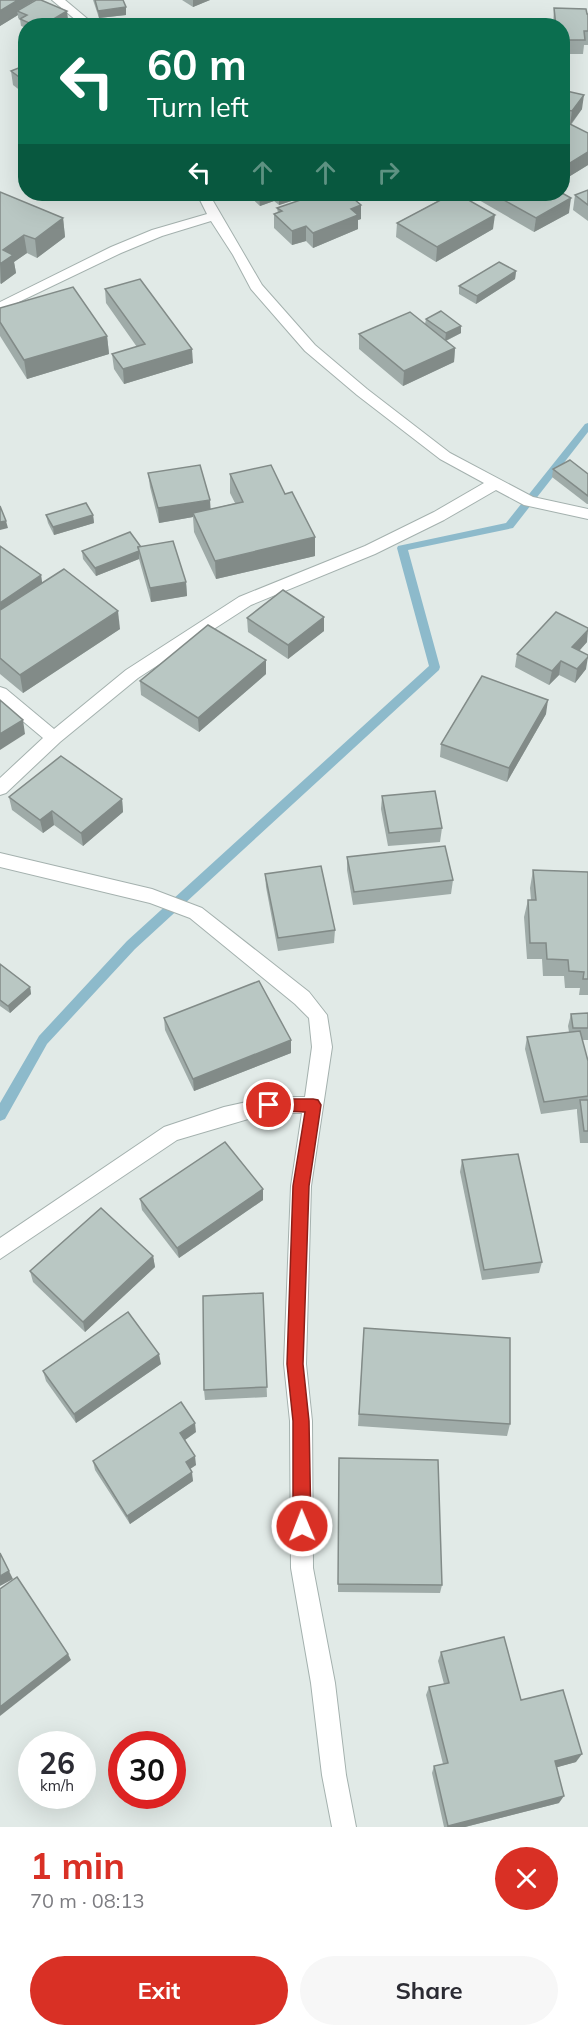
<!DOCTYPE html>
<meta charset="utf-8">
<style>
:root{--surface:#fff;--page:#f7f7f7;--text:#2b2b33;--muted:#7c7c81;--accent:#d93025}
body{margin:0;font-family:Mulish,sans-serif;background:var(--page);color:var(--text);height:100vh;display:flex;flex-direction:column;font-size:22px;white-space:nowrap}
*{box-sizing:border-box;margin:0}
p{font-size:20px;color:var(--muted)}
.icon{flex:none;width:33px;height:33px;fill:none;stroke:currentColor;stroke-width:2;stroke-linecap:round;stroke-linejoin:round}
.map{position:relative;height:1827px;overflow:hidden}
.sheet{display:flex;flex-direction:column;background:var(--surface);flex:1}
.sheet>*{flex:none}
.top-card{position:absolute;left:18px;top:18px;width:552px;height:183px;border-radius:24px;box-shadow:0 6px 24px #0002;background:#0b6e4f;color:#fff;overflow:hidden}
.speed{position:absolute;left:18px;top:1731px;display:flex;gap:12px;font-size:30px;font-weight:700;text-align:center}
.speed>*{display:grid;place-content:center;width:78px;height:78px;border-radius:50%;background:var(--surface);box-shadow:0 6px 24px #0002;line-height:1}
.speed small{font-size:15px;font-weight:400}
.speed .limit{border:9px solid #d22;background:#fff;color:#111}
.pin{position:absolute;display:grid;place-items:center;width:51px;height:51px;color:#fff;margin:-26px;border:3px solid #fff;border-radius:50%;box-shadow:0 2px 6px #0007}
.me{position:absolute;width:66px;margin:-33px;rotate:359deg;stroke-linejoin:round;filter:drop-shadow(0 0 4px #0008)}
.turn{display:flex;align-items:center;gap:21px;height:126px;padding:0 30px;font-size:27px}
.turn .icon{width:78px;height:78px;stroke-width:2.5}
.turn b{display:block;font-size:42px;line-height:51px}
.lanes{display:flex;align-items:center;height:57px;padding:0 30px;background:#0003;justify-content:center;gap:30px;direction:ltr}
.lanes .off{opacity:.35}
.round{display:grid;place-items:center;flex:none;width:63px;height:63px;border-radius:32px;background:var(--page)}
.head{display:flex;align-items:center;justify-content:space-between;height:102px;padding:0 30px}
h1{font-size:36px;font-weight:700;line-height:45px;color:var(--accent)}
.action{display:flex;gap:12px;margin-top:auto;padding:12px 30px}
.action a{flex:1;height:69px;border-radius:36px;background:var(--accent);color:#fff;font-size:24px;font-weight:700;line-height:69px;text-align:center}
.action a+a{background:var(--page);color:var(--text)}
.map>svg:first-child{display:block}
</style>
<div class="map">
<svg width="588" height="1827" viewBox="0 0 588 1827">
<rect width="100%" height="100%" fill="#e1eae7"/>
<g fill="none" stroke-linecap="round" stroke-linejoin="round">
<!-- stream -->
<path fill="#8dbacb" fill-rule="evenodd" d="M588 423V432L513 528 408 550 440 667 439 670 135 949 47 1044 5 1119 0 1121V1103L39 1036 127 941 429 666 397 548 398 546 506 523 585 424Z"/>
<defs>
<g id="minor">
<path d="M52 0H65L96 26H83Z"/>
<path d="M197 194H209L262 285 315 345 367 389 450 453 533 497 588 509V519L524 505 496 490 444 520 375 554 251 605 138 678 60 742 6 793 0 795V778L43 738 0 702V687L6 689 54 729 126 670 239 597 365 546 434 512 484 483 440 459 357 395 305 351 251 289 233 255 211 221 162 236 121 253 0 311V302L111 247 152 230 207 214Z"/>
<path d="M0 853 152 889 202 908 309 992 327 1015 332 1047 311 1186 306 1364 312 1421 313 1568 335 1683 346 1775 356 1827H332L322 1775 311 1683 291 1568 290 1421 284 1364 291 1186 302 1113H269L177 1140 0 1259V1238L164 1127 224 1107 269 1097H305L312 1047 309 1018 295 1004 190 918 150 903 0 867Z"/>
</g>
</defs>
<!-- minor casing -->
<use href="#minor" stroke="#a4b1ae" stroke-width="2"/>
<!-- minor -->
<use href="#minor" fill="#fff" fill-rule="evenodd"/>
</g>
<!-- wall -->
<g fill="#9faba8">
<path d="M0 0 68 19 56 26H26V28L21 26 20 19 18 18V15L0 26Z"/>
<path d="M93 0H123L126 7V15L99 18Z"/>
<path d="M182 0H210L193 7Z"/>
<path d="M554 8 588 14V45H584L583 54H562V26H553Z"/>
<path d="M26 65V95L13 85 11 71Z"/>
<path d="M562 90 582 109 571 125 588 133V165L562 181Z"/>
<path d="M588 190V221L573 210 575 195Z"/>
<path d="M0 192 63 218 65 237 37 258 27 253 14 262 16 273 1 284 0 283Z"/>
<path d="M562 193 569 213 534 232 472 196V194Z"/>
<path d="M247 194H313L279 205 274 201 260 206Z"/>
<path d="M396 194H420L405 200Z"/>
<path d="M421 194H460H459L493 229 436 262 396 237 397 223 445 197 441 194 429 199Z"/>
<path d="M313 200 361 219 358 220V229L313 248 306 241 292 245 274 228V214L278 213 277 208Z"/>
<path d="M516 271 515 279 476 304 459 294V286Z"/>
<path d="M105 289 193 363 124 384 114 369 112 354 137 347 106 303Z"/>
<path d="M0 308 107 336 109 354 27 379 0 336Z"/>
<path d="M426 319 461 326V333L446 341 455 348 454 362 403 386 359 349V334L425 324Z"/>
<path d="M553 469 588 474V504H587L552 477Z"/>
<path d="M148 473 211 509 235 503 230 493V474L285 494 315 537V556L216 579 194 532 193 517 159 523 150 487Z"/>
<path d="M46 515H93L94 523 54 535 48 523Z"/>
<path d="M0 546 41 575 42 583 120 629 23 693 0 674Z"/>
<path d="M141 547 186 582 187 596 151 602 139 559 96 576 83 559 82 551Z"/>
<path d="M247 618 324 631 288 659 248 632Z"/>
<path d="M587 642 579 651 586 669 575 683 559 675 549 685 515 667 517 654Z"/>
<path d="M266 660V674L199 732 141 695 140 681Z"/>
<path d="M546 714 507 782 440 757 441 744Z"/>
<path d="M382 796 442 828 440 842 388 846 381 809Z"/>
<path d="M9 797 122 799 123 812 83 846 54 825 43 833 12 810Z"/>
<path d="M347 857 453 880 451 894 353 905 347 870Z"/>
<path d="M533 870 588 872V995H579L580 988H565L564 976H543L542 959H527L524 917 528 900H531L530 888Z"/>
<path d="M265 874 335 930 334 943 278 951 266 887Z"/>
<path d="M0 964 30 987 31 994 10 1013 0 1006Z"/>
<path d="M588 1013V1040H582L588 1061V1143H580L577 1112V1109L541 1114 525 1049 527 1037 569 1032 568 1026 571 1014Z"/>
<path d="M164 1018 291 1040V1053L194 1091 165 1030Z"/>
<path d="M462 1160 542 1262 539 1273 482 1280 460 1172Z"/>
<path d="M263 1189V1200L179 1258 142 1210 140 1199Z"/>
<path d="M153 1256 155 1267 85 1332 33 1282 30 1271Z"/>
<path d="M263 1293 267 1397 205 1400 204 1390Z"/>
<path d="M363 1341 510 1424 507 1436 358 1426Z"/>
<path d="M161 1364 76 1423 46 1381 43 1371Z"/>
<path d="M196 1432 185 1440 196 1465 190 1469 193 1481 130 1524 95 1470 93 1461Z"/>
<path d="M339 1458 442 1585 440 1593 338 1592Z"/>
<path d="M441 1652 521 1700 576 1762 557 1767 559 1803 465 1827H444L432 1773 434 1766 443 1764 426 1695 429 1687 444 1684 438 1661Z"/>
</g>
<!-- shaded-wall -->
<g fill="#828b88">
<path d="M18 0H35L17 11 18 15 0 26V11Z"/>
<path d="M193 0H210L193 7Z"/>
<path d="M126 7V15L99 18 98 11Z"/>
<path d="M67 11 68 19 56 26H42Z"/>
<path d="M584 95 582 109 570 125 572 111Z"/>
<path d="M588 152V165L562 181V168Z"/>
<path d="M259 194H274V201L260 206Z"/>
<path d="M279 194H313L279 205Z"/>
<path d="M406 194H420L405 200Z"/>
<path d="M429 194H441L429 199Z"/>
<path d="M571 198 569 213 534 232 536 218Z"/>
<path d="M361 205V219L358 220V229L313 248V233L351 209Z"/>
<path d="M495 215 493 229 436 262 437 247Z"/>
<path d="M63 218 65 237 37 258 35 239Z"/>
<path d="M306 226V241L292 245V231Z"/>
<path d="M24 235 27 253 14 262 16 273 1 284 0 264 3 250Z"/>
<path d="M516 271 515 279 476 304 477 296Z"/>
<path d="M461 326V333L445 341 446 333Z"/>
<path d="M107 336 109 354 27 379 24 360Z"/>
<path d="M455 348 454 362 403 386 404 371Z"/>
<path d="M192 349 193 363 124 384 123 369Z"/>
<path d="M210 500 211 514 193 513V517L159 523 158 508Z"/>
<path d="M93 515 94 523 54 535 53 527Z"/>
<path d="M6 521 8 528 0 530V522Z"/>
<path d="M315 537V556L216 579 215 561Z"/>
<path d="M139 551V559L96 576 95 568Z"/>
<path d="M41 575 43 589 0 619V603Z"/>
<path d="M186 582 187 596 151 602 150 588Z"/>
<path d="M118 611 120 629 23 693 20 675Z"/>
<path d="M324 617V631L288 659V645Z"/>
<path d="M588 630 587 642 570 661 572 647Z"/>
<path d="M588 657 586 669 575 683 577 669Z"/>
<path d="M266 660V674L199 732 198 718Z"/>
<path d="M561 661 559 675 549 685 552 671Z"/>
<path d="M548 700 546 714 507 782 509 768Z"/>
<path d="M23 720 25 734 0 750V734Z"/>
<path d="M122 799 123 812 83 846 81 833Z"/>
<path d="M52 811 54 825 43 833 40 820Z"/>
<path d="M30 987 31 994 10 1013 8 1006Z"/>
<path d="M291 1040V1053L194 1091 193 1079Z"/>
<path d="M263 1189V1200L179 1258 177 1248Z"/>
<path d="M153 1256 155 1267 85 1332 83 1322Z"/>
<path d="M159 1354 161 1364 76 1423 74 1414Z"/>
<path d="M195 1423 196 1432 182 1442 180 1433Z"/>
<path d="M195 1456 196 1465 187 1471 186 1462Z"/>
<path d="M192 1472 193 1481 130 1524 127 1516Z"/>
<path d="M9 1571 13 1579 0 1586V1576Z"/>
<path d="M68 1654 71 1660 0 1716V1707Z"/>
<path d="M582 1754 576 1762 551 1769 555 1761Z"/>
<path d="M564 1796 559 1803 465 1827H447L448 1826Z"/>
</g>
<!-- building -->
<g fill="#b9c7c3" stroke="#828b88" stroke-width="1.5">
<path d="M0 0H18L0 11Z"/>
<path d="M36 0H41L67 11 42 26H36L20 19 27 15 17 11Z"/>
<path d="M95 0H123L126 7 98 11Z"/>
<path d="M554 8 586 9 587 14H588V31H584L585 40H562V26H556Z"/>
<path d="M26 65V82L11 71Z"/>
<path d="M562 90 584 95 572 111 562 109Z"/>
<path d="M564 121 588 133V152L562 168V122Z"/>
<path d="M588 190V205L575 195Z"/>
<path d="M0 192 63 218 35 239 24 235 3 250 13 255 0 264Z"/>
<path d="M562 193 571 198 536 218 493 194Z"/>
<path d="M332 194H348L361 205 351 209 358 215 313 233 306 226 292 231 274 214 282 211 277 208 309 197 313 200Z"/>
<path d="M452 194H458L495 215 437 247 397 223Z"/>
<path d="M499 262 516 271 477 296 459 286Z"/>
<path d="M140 279 192 349 123 369 112 354 145 344 105 289Z"/>
<path d="M73 287 107 336 24 360 0 322V308Z"/>
<path d="M441 311 461 326 446 333 426 319Z"/>
<path d="M410 312 455 348 404 371 359 334Z"/>
<path d="M570 460 588 474V496L553 469Z"/>
<path d="M200 465 210 500 158 508 148 473Z"/>
<path d="M271 465 285 494 292 492 315 537 215 561 193 513 243 502 230 474Z"/>
<path d="M86 503 93 515 53 527 46 515Z"/>
<path d="M0 506 6 521 0 522Z"/>
<path d="M130 532 141 547H138L139 551 95 568 82 551Z"/>
<path d="M173 541 186 582 150 588 138 547Z"/>
<path d="M0 546 41 575 0 603Z"/>
<path d="M64 569 118 611 20 675 0 658V610Z"/>
<path d="M283 590 324 617 288 645 247 618Z"/>
<path d="M556 612 588 628V630L572 647 588 655V657L577 669 561 661 552 671 517 654Z"/>
<path d="M208 625 266 660 198 718 140 681Z"/>
<path d="M482 676 548 700 509 768 441 744Z"/>
<path d="M0 700 23 720 0 734Z"/>
<path d="M61 756 122 799 81 833 52 811 40 820 9 797Z"/>
<path d="M435 791 442 828 389 833 382 796Z"/>
<path d="M445 846 453 880 354 892 347 857Z"/>
<path d="M321 866 335 930 278 938 265 874Z"/>
<path d="M533 870 588 872V979H583L584 972 569 971 568 960 547 959 546 943H530L528 900H536Z"/>
<path d="M0 964 30 987 8 1006 0 1000Z"/>
<path d="M259 981 291 1040 193 1079 164 1018Z"/>
<path d="M588 1013V1028H573L571 1014Z"/>
<path d="M580 1031 588 1061V1096L544 1102 527 1037Z"/>
<path d="M580 1100H588V1131H584Z"/>
<path d="M225 1142 263 1189 177 1248 140 1199Z"/>
<path d="M518 1154 542 1262 484 1270 462 1160Z"/>
<path d="M101 1208 153 1256 83 1322 30 1271Z"/>
<path d="M263 1293 267 1387 204 1390 203 1296Z"/>
<path d="M128 1312 159 1354 74 1414 43 1371Z"/>
<path d="M364 1328 510 1338V1424L359 1414Z"/>
<path d="M181 1402 195 1423 180 1433 195 1456 186 1462 192 1472 127 1516 93 1461Z"/>
<path d="M339 1458 438 1460 442 1585 338 1584Z"/>
<path d="M0 1553 9 1571 0 1576Z"/>
<path d="M17 1577 68 1654 0 1707V1589Z"/>
<path d="M504 1637 521 1700 563 1690 582 1754 555 1761 564 1796 448 1826 434 1766 448 1763 429 1687 449 1683 441 1652Z"/>
</g>
<!-- route -->
<path fill="#d93025" stroke="#8d1f18" stroke-width="1.5" d="M269 1099H313L318 1100 321 1105 309 1186 303 1364 309 1421 311 1526 308 1532 302 1535 296 1532 293 1526V1421L287 1364 293 1186 305 1112 263 1110 261 1105 263 1101Z"/>
</svg>
<div class="speed"><div>26<small>km/h</small></div><div class="limit">30</div></div>
<div class="pin" style="left:269px;top:1105px;background:#d93025"><svg class="icon" aria-label="arrive" viewBox="0 0 24 24"><path d="M6 21V4h12l-3 4 3 4H6"/></svg></div>
<svg class="me" style="left:302px;top:1526px" viewBox="-20 -20 40 40"><circle r="17" fill="#d93025" stroke="#fff" stroke-width="3"/><path d="M0-11L8 9 0 5-8 9z" fill="#fff"/></svg>
<div class="top-card">
<div class="turn"><svg class="icon" aria-label="left" viewBox="0 0 24 24"><path d="M17 20v-9H6M10 6l-5 5 5 5"/></svg><div><b>60 m</b>Turn left</div></div>
<div class="lanes"><svg class="icon" aria-label="left" viewBox="0 0 24 24"><path d="M17 20v-9H6M10 6l-5 5 5 5"/></svg><svg class="icon off" aria-label="ahead" viewBox="0 0 24 24"><path d="M12 20V5M6 11l6-6 6 6"/></svg><svg class="icon off" aria-label="ahead" viewBox="0 0 24 24"><path d="M12 20V5M6 11l6-6 6 6"/></svg><svg class="icon off" aria-label="right" viewBox="0 0 24 24"><path d="M7 20v-9h11M14 6l5 5-5 5"/></svg></div>
</div>
</div>
<section class="sheet">
<div class="head"><div><h1>1 min</h1><p>70 m · 08:13</p></div><a class="round" style="background:#d93025;color:#fff"><svg class="icon" aria-label="close" viewBox="0 0 24 24"><path d="M6 6l12 12M18 6L6 18"/></svg></a></div>
<div class="action"><a>Exit</a><a>Share</a></div>
</section>
